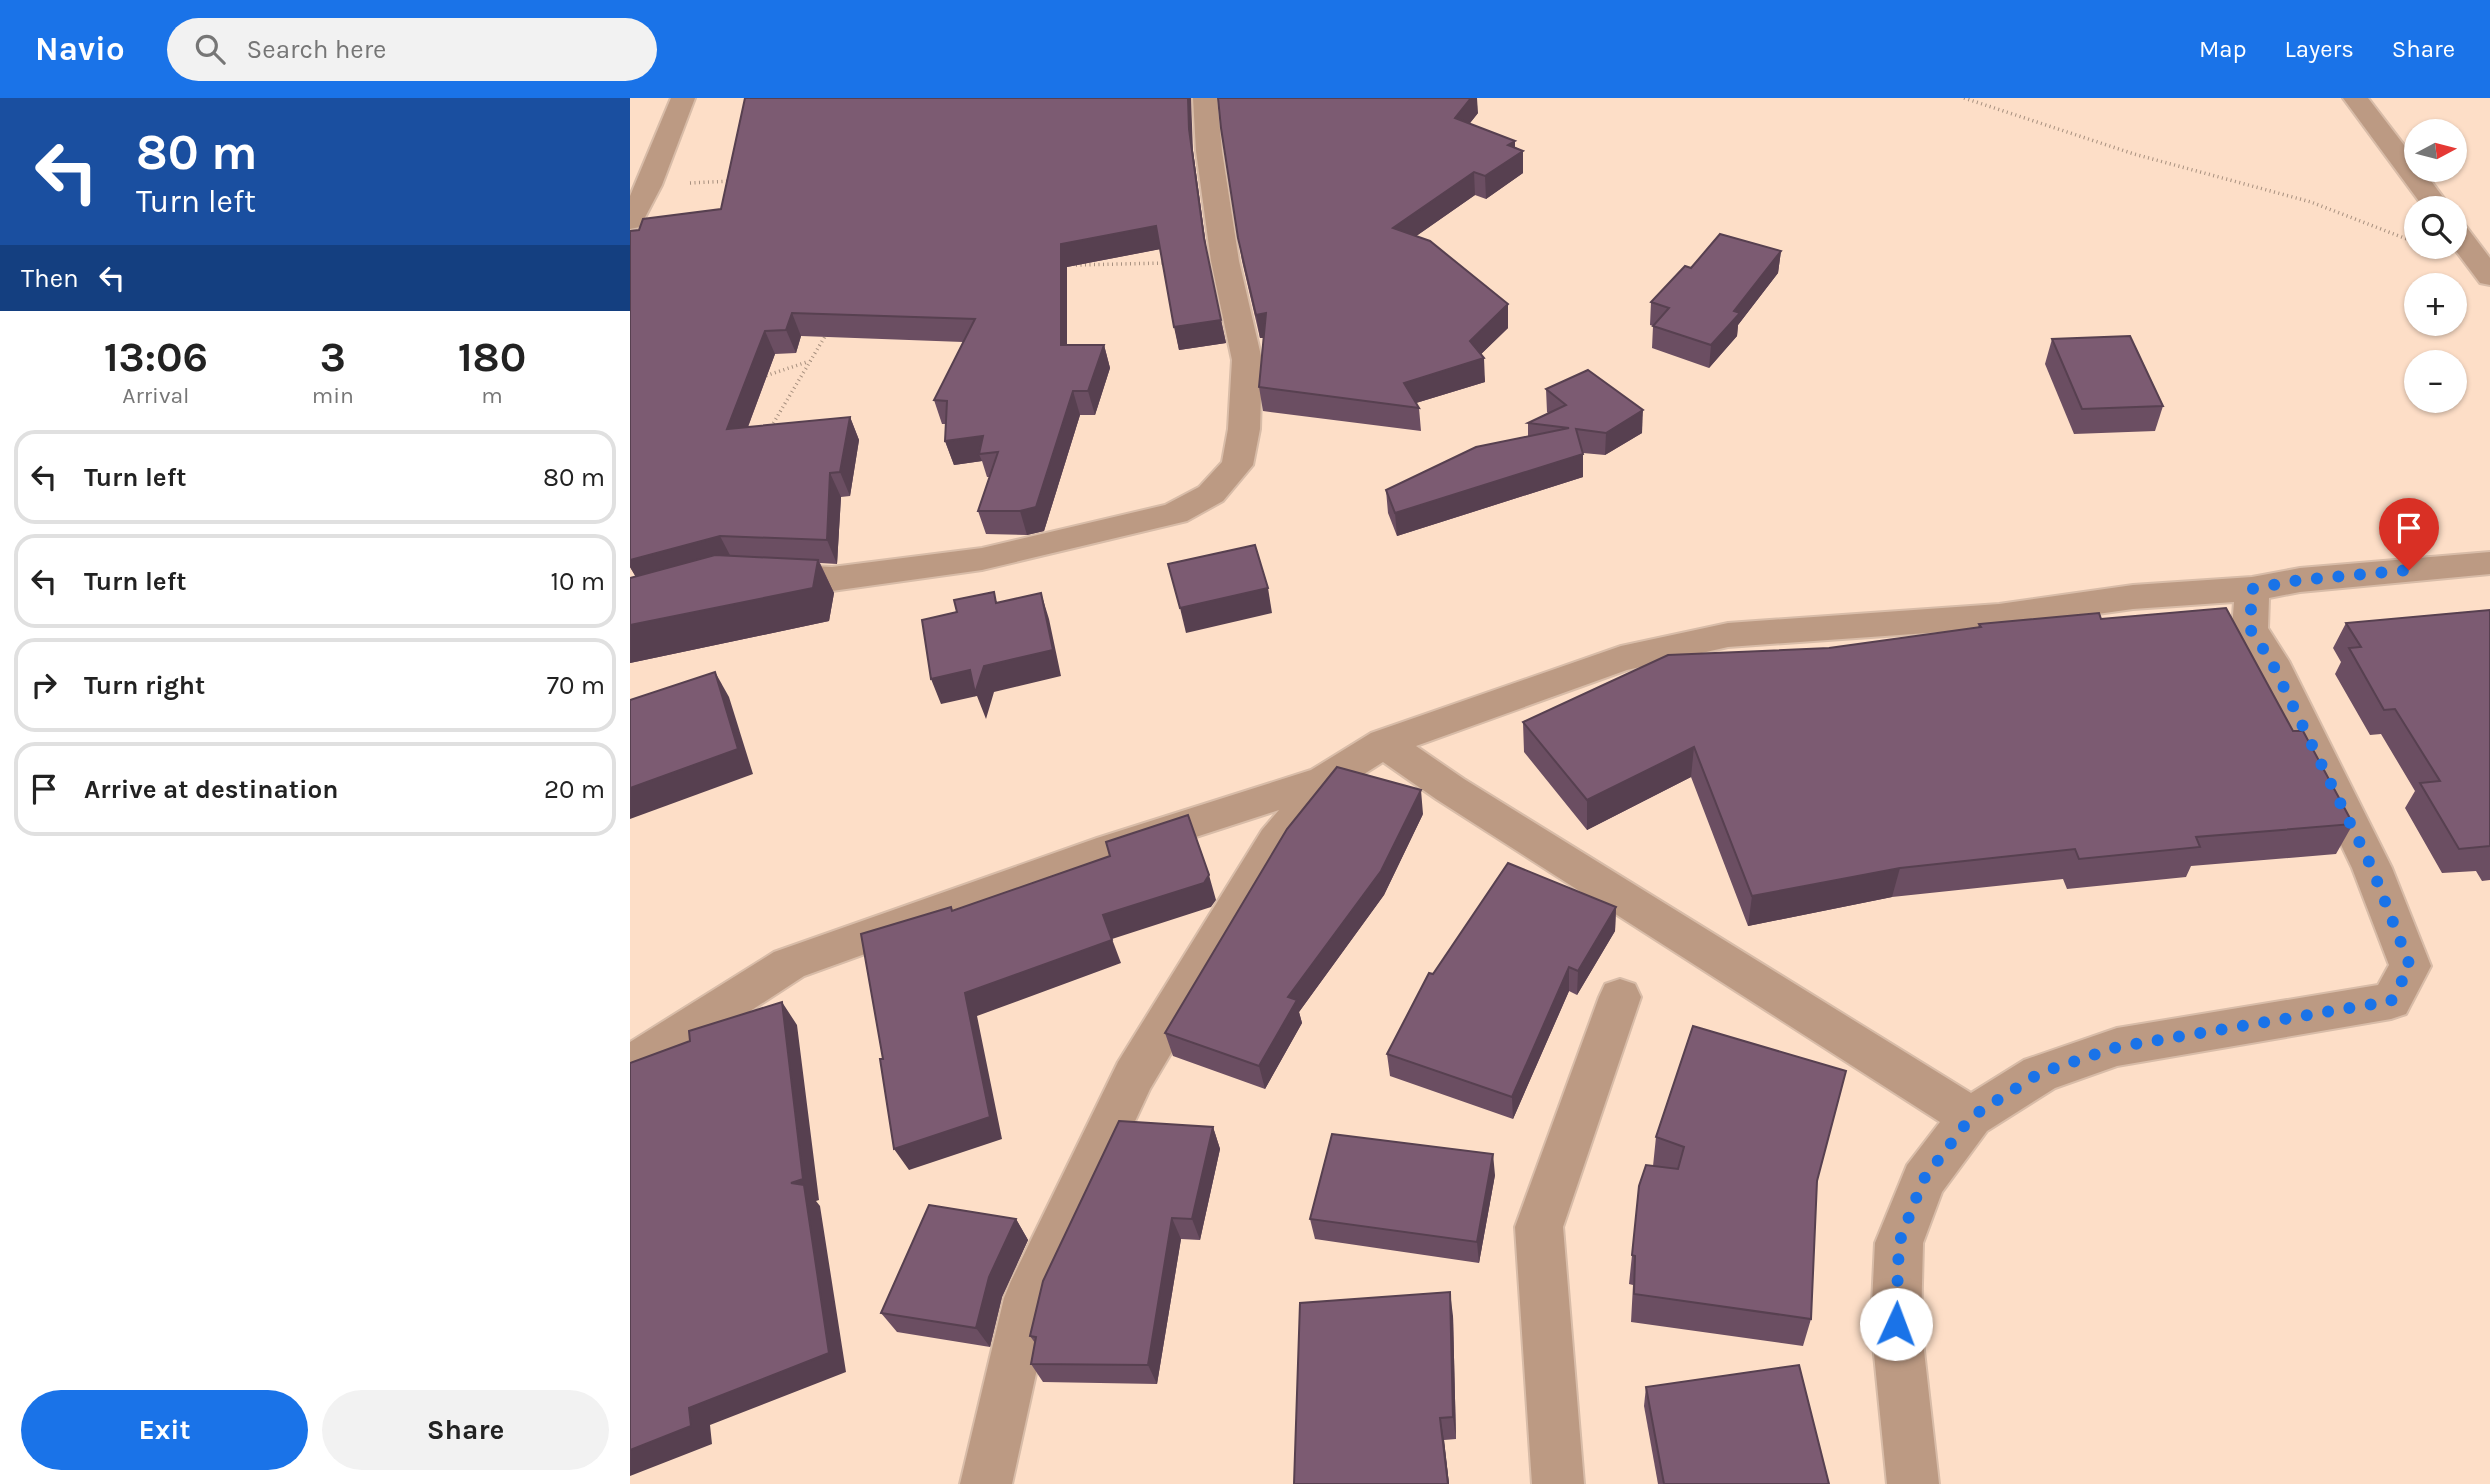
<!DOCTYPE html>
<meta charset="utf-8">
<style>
:root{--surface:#fff;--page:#f2f2f2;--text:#222;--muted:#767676;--line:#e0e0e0;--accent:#1a73e8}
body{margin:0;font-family:Karla,sans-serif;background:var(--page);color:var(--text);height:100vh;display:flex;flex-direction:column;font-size:26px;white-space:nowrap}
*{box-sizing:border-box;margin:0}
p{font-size:23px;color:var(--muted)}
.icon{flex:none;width:38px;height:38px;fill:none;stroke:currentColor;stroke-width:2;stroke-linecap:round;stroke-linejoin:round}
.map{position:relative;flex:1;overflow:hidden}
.panel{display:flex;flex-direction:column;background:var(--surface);width:630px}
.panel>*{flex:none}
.top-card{background:#1a4fa0;color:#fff;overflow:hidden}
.needle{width:46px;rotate:83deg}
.buttons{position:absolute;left:1774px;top:21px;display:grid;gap:14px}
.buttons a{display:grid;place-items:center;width:63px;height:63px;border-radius:50%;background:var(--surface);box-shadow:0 2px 5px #0004;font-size:35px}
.pin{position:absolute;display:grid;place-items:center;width:60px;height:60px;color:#fff;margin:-72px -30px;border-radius:50% 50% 50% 0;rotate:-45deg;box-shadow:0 0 7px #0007}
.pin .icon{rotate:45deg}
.me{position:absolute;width:77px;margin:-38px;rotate:2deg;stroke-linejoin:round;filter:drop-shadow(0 0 5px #0008)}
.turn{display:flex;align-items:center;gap:24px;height:147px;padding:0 21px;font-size:32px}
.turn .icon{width:91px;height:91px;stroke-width:2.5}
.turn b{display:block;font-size:49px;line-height:60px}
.then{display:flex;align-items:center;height:66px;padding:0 21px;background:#0003;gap:14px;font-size:26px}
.eta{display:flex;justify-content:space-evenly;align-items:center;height:119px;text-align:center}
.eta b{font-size:42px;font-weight:700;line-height:49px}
.action{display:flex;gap:14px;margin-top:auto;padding:14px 21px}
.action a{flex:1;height:80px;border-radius:42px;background:var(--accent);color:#fff;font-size:28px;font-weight:700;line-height:80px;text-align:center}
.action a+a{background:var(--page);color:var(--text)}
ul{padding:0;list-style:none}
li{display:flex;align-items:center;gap:21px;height:94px;margin:0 14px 10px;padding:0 7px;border:4px solid var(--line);border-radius:21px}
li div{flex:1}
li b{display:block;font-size:26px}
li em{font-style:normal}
header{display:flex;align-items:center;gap:42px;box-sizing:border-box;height:98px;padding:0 35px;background:var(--accent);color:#fff}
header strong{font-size:33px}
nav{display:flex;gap:38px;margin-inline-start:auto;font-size:24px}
.search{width:490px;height:63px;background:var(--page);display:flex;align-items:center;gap:18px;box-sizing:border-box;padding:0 24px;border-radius:38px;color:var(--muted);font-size:26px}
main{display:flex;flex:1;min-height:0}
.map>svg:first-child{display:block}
</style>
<header>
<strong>Navio</strong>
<div class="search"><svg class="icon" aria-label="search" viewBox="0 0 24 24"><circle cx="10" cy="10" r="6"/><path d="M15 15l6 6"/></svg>Search here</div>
<nav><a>Map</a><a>Layers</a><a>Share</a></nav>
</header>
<main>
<section class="panel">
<div class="top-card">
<div class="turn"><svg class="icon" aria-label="left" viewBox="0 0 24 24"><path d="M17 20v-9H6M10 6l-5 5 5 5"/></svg><div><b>80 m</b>Turn left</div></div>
<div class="then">Then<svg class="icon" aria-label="left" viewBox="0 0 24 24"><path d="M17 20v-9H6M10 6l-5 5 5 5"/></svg></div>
</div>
<div class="eta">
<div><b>13:06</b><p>Arrival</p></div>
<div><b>3</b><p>min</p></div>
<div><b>180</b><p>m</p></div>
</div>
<ul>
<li><svg class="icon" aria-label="left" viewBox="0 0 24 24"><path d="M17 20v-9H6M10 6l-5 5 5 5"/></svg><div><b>Turn left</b></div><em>80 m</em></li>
<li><svg class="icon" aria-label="left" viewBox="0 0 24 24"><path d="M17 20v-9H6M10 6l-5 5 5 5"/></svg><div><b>Turn left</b></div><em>10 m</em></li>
<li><svg class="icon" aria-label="right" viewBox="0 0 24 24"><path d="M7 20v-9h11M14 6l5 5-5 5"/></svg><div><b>Turn right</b></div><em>70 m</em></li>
<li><svg class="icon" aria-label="arrive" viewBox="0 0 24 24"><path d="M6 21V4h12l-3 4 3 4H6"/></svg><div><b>Arrive at destination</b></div><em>20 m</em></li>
</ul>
<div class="action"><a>Exit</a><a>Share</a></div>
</section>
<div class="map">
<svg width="1860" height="1386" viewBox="0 0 1860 1386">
<rect width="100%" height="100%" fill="#fddec7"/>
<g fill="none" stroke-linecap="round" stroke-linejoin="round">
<defs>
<g id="minor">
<path d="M41 0H65L32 87 10 129 0 131V98Z"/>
<path d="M563 0H587L592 53 609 163 632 262 630 331 623 367 593 403 557 423 352 472 202 493 144 490 132 486 127 478 132 470 144 466 202 469 352 450 535 407 569 389 592 364 598 331 602 262 581 163 566 53Z"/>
<path d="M1713 0H1738L1787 64V72H1793L1821 110H1794Z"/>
<path d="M1825 125 1835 127 1860 160V187L1850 185 1823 149H1825Z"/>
<path d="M1860 454V476L1670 494 1639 500 1638 530 1659 563 1762 770 1801 868 1776 916 1761 921 1487 968 1425 990 1357 1033 1312 1094 1293 1145 1291 1226 1309 1386H1257L1241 1226 1245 1145 1277 1067 1310 1024 806 701 753 664 709 692 660 754 520 991 422 1202 382 1386H330L374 1200 381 1183 488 964 632 732 649 712 495 762 174 878 16 981 0 986V944L144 854 467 740 681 672 741 635 991 548 1098 525 1369 506 1503 487 1622 479 1670 470ZM1604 504 1602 531 1625 566 1722 770 1759 867 1748 887 1487 930 1394 962 1341 995 834 681 786 648 997 572 1098 549 1369 530 1503 511Z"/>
<path d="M990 881 1005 886 1011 899 933 1129 954 1386H902L885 1129 969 899 975 886Z"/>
</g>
</defs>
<!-- minor casing -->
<use href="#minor" stroke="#d8bca8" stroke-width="4"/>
<!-- path -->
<g stroke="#a7907f" stroke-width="3.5" stroke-dasharray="1 3.5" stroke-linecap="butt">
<path d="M1334 0 1504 56 1681 104 1787 145"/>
<path d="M60 85 101 83"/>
<path d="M446 167 535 165"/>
<path d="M132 279 177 264"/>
<path d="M141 329 197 235"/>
</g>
<!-- minor -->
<use href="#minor" fill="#bc9a83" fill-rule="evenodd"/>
</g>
<!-- wall -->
<g fill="#6b4e62">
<path d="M848 15 839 26 893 53V75L856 101 845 97 786 138 878 230 851 256 855 284 786 305 789 310 791 333 633 313 629 289 634 240H630L612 163 591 30Z"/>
<path d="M563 53 577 155 596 245 549 252 530 151 437 169V247H474L480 270 465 317H450L414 433 397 437 356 436 348 413 360 379H357L352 363 324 367 315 343 316 326H312L304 302 333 244 171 238 166 255 145 256 118 329 220 319 229 342 220 398 211 399 207 466 190 465 204 495 199 523 0 565V480L6 479 0 469 9 132 91 111Z"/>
<path d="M1151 153 1148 175 1108 227 1107 238 1079 270 1022 250 1023 228 1020 227 1021 204 1061 170Z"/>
<path d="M1422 241 1533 308 1525 333 1444 336 1415 266Z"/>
<path d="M916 291 1012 335 975 357 953 355V379L767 438 758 415 756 392 898 338V325L918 315 917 314Z"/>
<path d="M1860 512V782L1852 783 1846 773 1812 775 1775 710 1785 693 1751 636 1740 637 1705 576 1711 564 1703 550 1716 525Z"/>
<path d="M1471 521 1663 633 1723 726 1706 756 1561 768 1556 779 1437 791 1433 781 1262 799 1118 828 1061 679 957 732 894 654 893 624 1199 550 1348 530 1349 526Z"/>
<path d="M793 716 754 797 669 914 672 925 635 991 543 958 535 935Z"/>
<path d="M986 809 985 833 947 897 939 893 883 1021 760 978 757 956 803 876Z"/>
<path d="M583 1029 590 1051 570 1142 551 1141 527 1286 413 1284 401 1266 405 1245 400 1238Z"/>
<path d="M1026 1039 1187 1083 1181 1221 1173 1248 1001 1224 1003 1187 999 1186 1002 1157 1023 1068Z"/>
<path d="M865 1077 849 1165 685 1141 680 1121Z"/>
<path d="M386 1121 398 1142 372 1199 360 1249 267 1234 251 1215Z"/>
<path d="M823 1218 826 1341 814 1342 819 1386H664Z"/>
<path d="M1016 1289 1199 1386H1028L1014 1308Z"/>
</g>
<!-- shaded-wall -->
<g fill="#574050">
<path d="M558 0H561L563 53 578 163 574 140 559 31Z"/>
<path d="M841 0H847L848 15 826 43 825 20Z"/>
<path d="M885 43V58L893 53V75L856 101 855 78 878 47Z"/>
<path d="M844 74 845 97 765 153 763 130Z"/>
<path d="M526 128 531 151 437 169V270L431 247V146Z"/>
<path d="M1151 153 1148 175 1108 227 1107 238 1079 270 1081 247 1104 213Z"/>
<path d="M878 206V230L843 264 854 260 855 284 776 308 774 285 840 243Z"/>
<path d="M162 215 171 238 166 255 156 232Z"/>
<path d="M636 215 639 239 630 240 626 217Z"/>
<path d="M591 222 596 245 549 252 544 229Z"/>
<path d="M135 233 145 256 108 355 97 331Z"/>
<path d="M474 247 480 270 465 317 458 293Z"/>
<path d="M443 293 450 317 414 433 397 437 390 413Z"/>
<path d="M1013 312 1012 335 975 357 976 335Z"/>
<path d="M220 319 229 342 220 398 210 374Z"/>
<path d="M353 338 349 356 352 363 324 367 315 343Z"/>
<path d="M953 356V379L767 438 765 415Z"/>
<path d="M200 375 211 399 207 466 197 442Z"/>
<path d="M90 438 102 461 10 486 0 469V462Z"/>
<path d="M188 462 204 495 199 523 0 565V527Z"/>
<path d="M638 490 642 515 556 535 550 510Z"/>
<path d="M411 495 419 521 431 578 364 594 356 621 347 598 311 606 301 581 354 568Z"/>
<path d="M85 574 99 599 123 676 0 721V690Z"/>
<path d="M1064 649 1061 679 957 732V702Z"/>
<path d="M791 692 793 716 754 797 669 914 672 925 635 991 629 968 658 899Z"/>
<path d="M1270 770 1262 799 1118 828 1122 798Z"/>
<path d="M579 777 586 802 581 809 482 841 491 865 347 918 372 1041 279 1072 264 1051 335 895 473 817Z"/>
<path d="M986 809 985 833 947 897 948 873Z"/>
<path d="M939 869V893L883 1021 882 999Z"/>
<path d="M152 904 167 927 189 1102 186 1103 190 1108 216 1274 80 1327 82 1346 0 1378V1352L59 1310 161 1085Z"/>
<path d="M583 1029 590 1051 570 1142 562 1121Z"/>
<path d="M863 1056 865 1077 849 1165 847 1144Z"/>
<path d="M542 1120 551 1141 527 1286 518 1267Z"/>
<path d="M386 1121 398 1142 372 1199 360 1249 346 1230 359 1179Z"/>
<path d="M820 1194 823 1218 826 1341 823 1319Z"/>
<path d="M810 1320 814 1342 819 1386H818Z"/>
</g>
<!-- building -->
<g fill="#7c5b72" stroke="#574050" stroke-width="2">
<path d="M115 0H558L559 31 574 140 591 222 544 229 526 128 431 146V247H474L458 293H443L406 409 390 413H348L368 354 349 356 353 338 315 343 317 303 304 302 345 221 162 215 156 232 135 233 97 331 220 319 210 374 200 375 197 442 90 438 0 462V133L9 132 13 121 91 111Z"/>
<path d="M588 0H841L825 20 885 43 878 47 893 53 855 78 844 74 763 130 800 143 878 206 840 243 854 260 774 285 789 310 629 289 636 215 626 217 608 140 591 30Z"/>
<path d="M1090 136 1151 153 1104 213 1110 215 1081 247 1023 228 1039 210 1021 204 1055 168 1061 170Z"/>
<path d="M1500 238 1533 308 1452 311 1422 241Z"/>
<path d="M958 272 1013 312 976 335 946 331 953 356 765 415 756 392 846 349 939 330 898 325 936 307 916 291Z"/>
<path d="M625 447 638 490 550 510 538 466Z"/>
<path d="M85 457 188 462 183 490 0 527V480Z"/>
<path d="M364 494 366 505 411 495 423 552 354 568 345 595 340 572 301 581 292 522 327 514 324 502Z"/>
<path d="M1596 510 1663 633H1673L1723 726 1566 739 1570 749 1449 761 1445 751 1270 770 1122 798 1064 649 957 702 893 624 1038 557 1199 550 1351 529 1349 526 1469 515 1471 521Z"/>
<path d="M1860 512V748L1829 751 1790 685 1810 683 1765 611 1754 612 1719 550 1731 549 1716 525Z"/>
<path d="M85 574 108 651 0 690V602Z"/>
<path d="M707 669 791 692 751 773 658 899 667 902 629 968 535 935 657 731Z"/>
<path d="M558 717 579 777 574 785 473 817 482 842 335 895 360 1019 264 1051 250 961H253L231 836 321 809 322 813 480 758 476 744Z"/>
<path d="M878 765 986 809 948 873 939 869 882 999 757 956 799 875 803 876Z"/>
<path d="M152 904 173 1081 161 1085 174 1087 199 1255 59 1310 61 1328 0 1352V965L60 943 59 933Z"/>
<path d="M1063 928 1216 973 1187 1083 1181 1221 1004 1196 1005 1158 1002 1157 1009 1088 1016 1067 1048 1071 1054 1049 1026 1039Z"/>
<path d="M489 1023 583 1029 562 1121 542 1120 518 1267 401 1266 406 1239 400 1238 413 1183Z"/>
<path d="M702 1036 863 1056 847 1144 680 1121Z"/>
<path d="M299 1107 386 1121 359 1179 346 1230 251 1215Z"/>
<path d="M820 1194 823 1319 810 1320 818 1386H664L670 1205Z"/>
<path d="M1169 1267 1199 1386H1034L1016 1289Z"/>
</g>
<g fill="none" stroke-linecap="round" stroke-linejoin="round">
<!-- route -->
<path stroke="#1a73e8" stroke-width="12" stroke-dasharray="0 21.6" d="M1266 1226 1269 1145 1293 1082 1341 1019 1410 975 1487 949 1761 903 1780 868 1742 770 1641 563 1620 531 1622 491 1670 482 1779 472"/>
</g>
</svg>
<div class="buttons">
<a><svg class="needle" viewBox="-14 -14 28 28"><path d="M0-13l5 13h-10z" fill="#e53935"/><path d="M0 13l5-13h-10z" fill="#767676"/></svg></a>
<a><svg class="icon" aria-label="search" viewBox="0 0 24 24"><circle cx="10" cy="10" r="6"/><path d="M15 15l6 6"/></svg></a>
<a>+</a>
<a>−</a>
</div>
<div class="pin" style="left:1779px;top:472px;background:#d93025"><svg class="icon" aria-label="arrive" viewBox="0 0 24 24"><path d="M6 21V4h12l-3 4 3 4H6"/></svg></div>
<svg class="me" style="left:1266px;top:1226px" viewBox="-20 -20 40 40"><circle r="19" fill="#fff"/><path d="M0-13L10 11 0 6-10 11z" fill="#1a73e8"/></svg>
</div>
</main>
